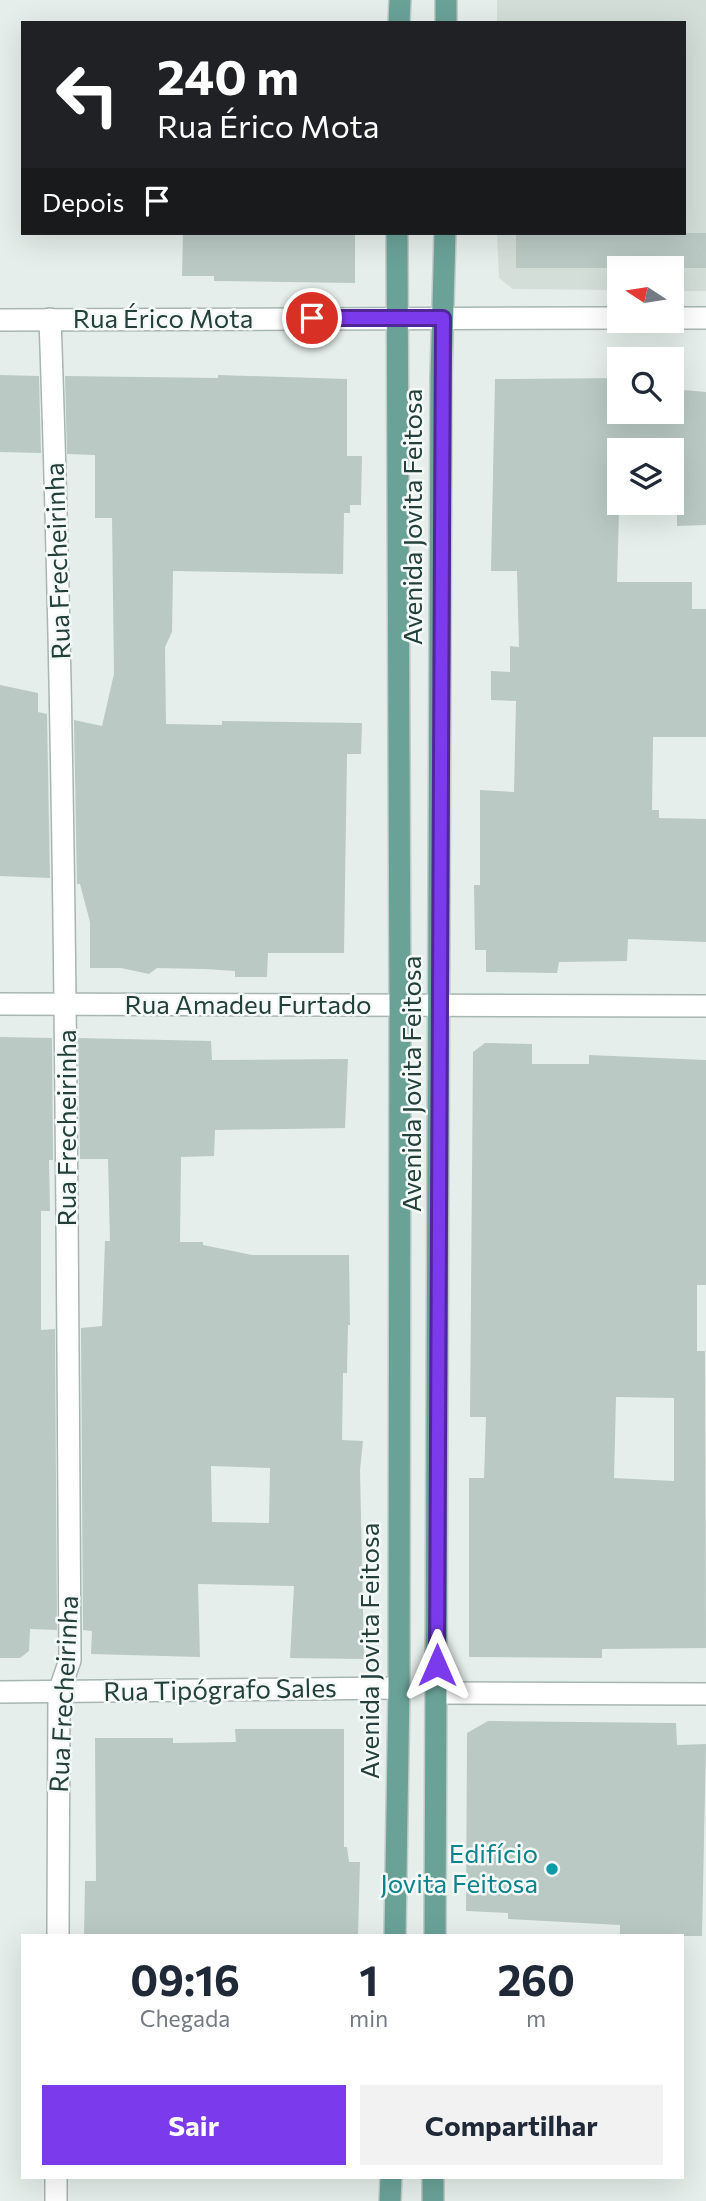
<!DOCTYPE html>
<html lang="pt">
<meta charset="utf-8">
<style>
:root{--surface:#fff;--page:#f2f2f3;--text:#1f2937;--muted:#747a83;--accent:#7c3aed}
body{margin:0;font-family:Commissioner,sans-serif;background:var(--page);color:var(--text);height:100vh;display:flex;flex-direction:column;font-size:26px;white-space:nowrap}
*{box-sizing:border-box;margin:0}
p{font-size:23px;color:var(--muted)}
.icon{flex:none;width:38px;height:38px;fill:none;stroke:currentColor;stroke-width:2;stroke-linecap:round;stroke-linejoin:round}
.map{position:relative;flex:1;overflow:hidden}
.side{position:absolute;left:21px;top:1934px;width:663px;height:245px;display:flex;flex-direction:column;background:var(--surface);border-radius:0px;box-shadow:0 7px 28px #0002}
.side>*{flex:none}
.top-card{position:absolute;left:21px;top:21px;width:665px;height:214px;border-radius:0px;box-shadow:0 7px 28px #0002;background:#202124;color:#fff;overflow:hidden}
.needle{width:46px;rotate:282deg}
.tools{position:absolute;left:607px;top:256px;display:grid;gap:14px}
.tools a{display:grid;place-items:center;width:77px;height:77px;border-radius:0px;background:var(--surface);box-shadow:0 7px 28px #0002;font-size:35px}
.pin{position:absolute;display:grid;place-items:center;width:60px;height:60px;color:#fff;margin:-30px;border:4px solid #fff;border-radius:50%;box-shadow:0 2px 7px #0007}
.me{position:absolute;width:77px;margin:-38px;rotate:0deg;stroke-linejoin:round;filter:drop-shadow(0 0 5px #0008)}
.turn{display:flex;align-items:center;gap:24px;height:147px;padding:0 21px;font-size:32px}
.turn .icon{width:91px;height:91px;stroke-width:2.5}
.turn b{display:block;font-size:49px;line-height:60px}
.then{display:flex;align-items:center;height:66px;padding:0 21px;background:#0003;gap:14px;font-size:26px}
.eta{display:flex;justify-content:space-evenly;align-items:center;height:119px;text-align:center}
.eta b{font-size:42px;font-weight:700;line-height:49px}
.cta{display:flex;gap:14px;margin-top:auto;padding:14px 21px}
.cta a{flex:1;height:80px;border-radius:0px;background:var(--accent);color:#fff;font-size:28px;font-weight:700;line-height:80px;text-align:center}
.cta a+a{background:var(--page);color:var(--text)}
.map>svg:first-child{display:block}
</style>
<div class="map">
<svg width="706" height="2201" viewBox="0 0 706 2201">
<rect width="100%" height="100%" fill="#e5eeea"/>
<!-- built -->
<path fill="#d3ded9" d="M497 0H706V291H672V268H620L619 290 513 289 499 278 497 233H684V23H497Z"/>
<!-- building -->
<g fill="#bac9c4" fill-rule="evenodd">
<path d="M183 233H355V283L214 281V276H182Z"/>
<rect x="516" y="233" width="190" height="35"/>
<path d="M0 375 39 376 41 453 0 452Z"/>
<path d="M218 375 347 379V456H362L361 505H350V513H344L343 574 173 571 172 632 165 647 166 724 222 725V721L362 723 361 754H347L344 953H268L267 977H235V971L205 969 157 968 149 974 121 968H90V922L80 884H77L74 720 102 726 114 674 112 518H95V455L67 454 65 376 218 378Z"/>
<path d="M620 378V411H672V389L706 392V525L677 526V512L619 511 617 582H692V609H706V737H653L652 810H659V818L706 819V942L628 939 627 961 559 962 557 973 486 972V950H475L474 885H480V790L514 792 516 701 491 700V671L510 672V646L519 647 517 571H491L495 379ZM620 450H672V502H620Z"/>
<path d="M0 685 38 693V712L47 714 50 878 0 876Z"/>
<path d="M0 1037 52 1038 53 1160H49L50 1211H41V1330L55 1329 57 1630 30 1629 29 1651 20 1658H0Z"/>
<path d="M78 1038 211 1041 212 1060 348 1059 345 1128 215 1130 214 1156 181 1157 180 1242H203V1245L252 1255H349L350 1325H348L347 1373H343L342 1440 363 1441 360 1470 364 1659 290 1658 294 1586 198 1584 200 1657 91 1654 92 1631 83 1630 81 1328 102 1326 105 1241H110L108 1159H80ZM211 1466 270 1468 269 1523 212 1522Z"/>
<path d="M485 1043 532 1044V1064H589V1055L706 1060V1285H697V1351H705L706 1648 602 1649V1658L469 1657V1478H484L486 1417H470L473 1052ZM616 1397 674 1398V1481L614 1478Z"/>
<path d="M488 1721 676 1723 677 1745 706 1744 702 1936H620V1925L508 1919V1913L466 1911 467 1733Z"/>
<path d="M235 1729H344V1847H347L349 1862H360L358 1936H84L85 1881H96L95 1738H173V1743L236 1742Z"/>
</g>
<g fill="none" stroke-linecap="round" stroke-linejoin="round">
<defs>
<g id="minor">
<path d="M50 319C66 766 67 1213 70 1660L59 1692 58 1936"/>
<path d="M0 1692 399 1688"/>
<path d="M437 1693 706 1694"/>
<path d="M56 2201V2177"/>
</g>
<g id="tertiary">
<path d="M672 318H706"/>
<path d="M0 320 620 318"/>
<path d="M0 1004 706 1006"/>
</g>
<g id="primary">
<path d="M399 23 400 0"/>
<path d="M446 23V0"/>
<path d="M395 1936 399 1688 400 1005 397 233"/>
<path d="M435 1936 441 376 445 233"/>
<path d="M390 2201 391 2177"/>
<path d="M433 2201V2177"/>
</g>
</defs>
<!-- minor casing -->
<use href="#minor" stroke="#a7b6b2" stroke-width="24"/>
<!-- tertiary casing -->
<use href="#tertiary" stroke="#a7b6b2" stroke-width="24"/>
<!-- primary casing -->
<use href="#primary" stroke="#c2cac8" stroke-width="24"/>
<!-- minor -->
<use href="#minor" stroke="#fff" stroke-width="21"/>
<!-- tertiary -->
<use href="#tertiary" stroke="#fff" stroke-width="21"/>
<!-- primary -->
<use href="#primary" stroke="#6aa298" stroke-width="21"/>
</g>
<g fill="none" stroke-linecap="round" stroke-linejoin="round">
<defs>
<path id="route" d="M312 318H443L437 1665"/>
</defs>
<!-- route casing -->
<use href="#route" stroke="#51269a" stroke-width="18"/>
<!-- route -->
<use href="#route" stroke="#7c3aed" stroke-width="12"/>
</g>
<!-- markers -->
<circle fill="#0f9aa8" stroke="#f5faf8" stroke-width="2.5" cx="552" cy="1869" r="7"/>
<g text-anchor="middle" stroke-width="5" stroke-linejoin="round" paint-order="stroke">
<!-- street labels -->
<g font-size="26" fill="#24403a" stroke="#f5faf8">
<text x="163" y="328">Rua Érico Mota</text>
<text transform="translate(413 517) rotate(-90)" y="9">Avenida Jovita Feitosa</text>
<text transform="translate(58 561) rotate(-92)" y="9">Rua Frecheirinha</text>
<text x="248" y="1014">Rua Amadeu Furtado</text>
<text transform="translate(412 1084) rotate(-90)" y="9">Avenida Jovita Feitosa</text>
<text transform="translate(67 1128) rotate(-90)" y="9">Rua Frecheirinha</text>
<text transform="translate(370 1651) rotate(-90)" y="9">Avenida Jovita Feitosa</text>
<text transform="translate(220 1690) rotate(-1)" y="9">Rua Tipógrafo Sales</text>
<text transform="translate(64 1694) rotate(-87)" y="9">Rua Frecheirinha</text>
</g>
<!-- culture labels -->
<g font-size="26" fill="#0d838f" stroke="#f5faf8" text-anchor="end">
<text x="538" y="1863">Edifício<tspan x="538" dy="30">Jovita Feitosa</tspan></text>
</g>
</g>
</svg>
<div class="tools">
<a><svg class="needle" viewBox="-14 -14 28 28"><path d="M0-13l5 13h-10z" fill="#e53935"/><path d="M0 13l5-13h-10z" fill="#747a83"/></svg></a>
<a><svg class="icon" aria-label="search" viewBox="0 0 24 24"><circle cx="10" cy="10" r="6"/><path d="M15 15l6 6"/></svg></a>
<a><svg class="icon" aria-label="layers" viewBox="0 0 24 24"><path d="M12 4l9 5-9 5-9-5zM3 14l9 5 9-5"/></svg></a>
</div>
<div class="pin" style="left:312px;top:318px;background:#d93025"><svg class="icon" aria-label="arrive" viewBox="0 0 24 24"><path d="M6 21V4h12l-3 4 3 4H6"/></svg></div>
<svg class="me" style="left:437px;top:1665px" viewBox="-20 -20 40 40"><path d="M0-17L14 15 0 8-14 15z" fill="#7c3aed" stroke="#fff" stroke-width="4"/></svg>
<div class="top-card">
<div class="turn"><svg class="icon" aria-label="left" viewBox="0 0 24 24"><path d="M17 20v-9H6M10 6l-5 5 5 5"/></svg><div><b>240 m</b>Rua Érico Mota</div></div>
<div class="then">Depois<svg class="icon" aria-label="arrive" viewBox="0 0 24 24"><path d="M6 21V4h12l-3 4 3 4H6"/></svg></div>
</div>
<section class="side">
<div class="eta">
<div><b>09:16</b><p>Chegada</p></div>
<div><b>1</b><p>min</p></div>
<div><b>260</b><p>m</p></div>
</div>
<div class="cta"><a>Sair</a><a>Compartilhar</a></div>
</section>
</div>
